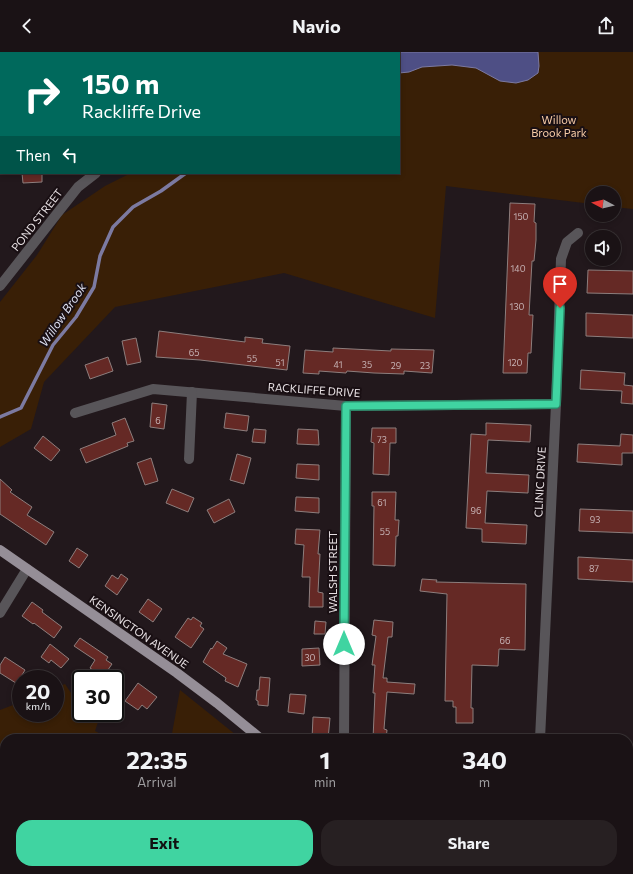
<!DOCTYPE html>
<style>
:root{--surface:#1a1215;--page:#272022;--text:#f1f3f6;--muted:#9f9ea0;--line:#383234;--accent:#40d4a1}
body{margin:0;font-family:Commissioner,sans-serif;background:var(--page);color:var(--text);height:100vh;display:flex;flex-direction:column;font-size:15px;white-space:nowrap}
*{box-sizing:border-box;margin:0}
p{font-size:13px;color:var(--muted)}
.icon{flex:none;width:22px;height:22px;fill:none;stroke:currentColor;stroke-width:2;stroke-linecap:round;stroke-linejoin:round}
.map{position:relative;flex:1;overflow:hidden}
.sheet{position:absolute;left:0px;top:682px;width:633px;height:140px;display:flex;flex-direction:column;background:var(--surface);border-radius:16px 16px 0 0;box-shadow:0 2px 6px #0003,0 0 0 1px var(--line)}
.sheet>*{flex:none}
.guide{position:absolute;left:0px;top:0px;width:400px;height:122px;box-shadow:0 2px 6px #0003,0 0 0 1px var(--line);background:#00695c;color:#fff;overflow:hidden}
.needle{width:26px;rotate:277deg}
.buttons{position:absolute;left:585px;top:134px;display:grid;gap:8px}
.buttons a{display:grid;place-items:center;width:36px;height:36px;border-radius:50%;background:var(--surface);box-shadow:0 2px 6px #0003,0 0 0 1px var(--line);font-size:20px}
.speed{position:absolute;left:12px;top:618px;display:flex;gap:8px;font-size:20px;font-weight:700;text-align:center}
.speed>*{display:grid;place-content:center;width:52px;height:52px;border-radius:50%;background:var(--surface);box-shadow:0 2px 6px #0003,0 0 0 1px var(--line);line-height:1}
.speed small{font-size:10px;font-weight:400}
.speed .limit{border:2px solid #111;border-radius:6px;background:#fff;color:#111}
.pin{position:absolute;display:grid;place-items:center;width:34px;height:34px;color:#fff;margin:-41px -17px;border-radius:50% 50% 50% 0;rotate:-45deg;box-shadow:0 0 4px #0007}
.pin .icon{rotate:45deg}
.me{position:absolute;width:44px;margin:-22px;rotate:0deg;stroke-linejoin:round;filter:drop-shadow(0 0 3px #0008)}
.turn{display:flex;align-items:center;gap:14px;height:84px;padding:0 16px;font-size:18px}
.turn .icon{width:52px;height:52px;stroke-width:2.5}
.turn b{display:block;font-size:28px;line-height:34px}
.then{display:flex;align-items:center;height:38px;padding:0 16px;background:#0003;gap:8px;font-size:15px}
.eta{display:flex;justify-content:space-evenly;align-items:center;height:68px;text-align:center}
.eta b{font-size:24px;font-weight:700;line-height:28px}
.button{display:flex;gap:8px;margin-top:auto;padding:8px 16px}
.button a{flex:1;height:46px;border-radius:16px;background:var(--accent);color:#111;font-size:16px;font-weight:700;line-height:46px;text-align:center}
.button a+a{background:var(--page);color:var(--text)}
header{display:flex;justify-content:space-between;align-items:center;height:52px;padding:0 16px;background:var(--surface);font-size:18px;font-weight:700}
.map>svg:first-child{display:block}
</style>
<header><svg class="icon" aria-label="back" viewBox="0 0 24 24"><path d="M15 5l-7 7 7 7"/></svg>Navio<svg class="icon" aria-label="share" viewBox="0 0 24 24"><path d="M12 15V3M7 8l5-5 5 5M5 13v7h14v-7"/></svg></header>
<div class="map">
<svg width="633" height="822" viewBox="0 0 633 822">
<rect width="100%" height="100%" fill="#22181c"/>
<!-- green -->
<g fill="#391f06">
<path d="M203 0H633V157L614 155V141H592V152L446 134 435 266 284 221 115 255 44 330 31 377 0 395V250L37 203 62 163 105 134 131 121H399V1Z"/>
<path d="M65 632 75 647 81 644V661H101L95 679 110 687H5V707L0 706V658L21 650V661H55V636Z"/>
<path d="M180 638 241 687H171Z"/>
<path d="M304 817H393L399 822H308Z"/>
</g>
<!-- water -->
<path fill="#4e4f85" stroke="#7c7aa1" d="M379 0H538L539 14 538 21 528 28 516 31 500 29 476 16 452 13 422 15 409 20 399 21V1H379Z"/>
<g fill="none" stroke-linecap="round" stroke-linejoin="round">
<!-- stream -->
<g stroke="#7c7aa1" stroke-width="3.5">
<path d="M296 1 297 0"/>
<path d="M0 365 21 356 53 293 76 265 94 235 100 204 113 175 133 155 161 139 186 121"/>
</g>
</g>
<!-- building -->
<g fill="#652925" stroke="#8d7e7d">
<path d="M22 121H42V130L23 131Z"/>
<path d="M510 151 535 152 534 170 536 171V188L534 209H532L529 263H533L531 301H528L527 321H503Z"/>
<path d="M588 218 633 219V242L587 241Z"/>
<path d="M586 261 633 263V286L586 284Z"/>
<path d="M159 279 245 290V285L263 287 262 291 290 294 287 318 200 308 156 305Z"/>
<path d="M136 286 141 310 127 313 122 289Z"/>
<path d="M333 296 391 299V297L434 298 432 321 404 319V322L374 321 347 319 346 321 319 319V322L303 321 305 298 333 300Z"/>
<path d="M108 305 113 319 90 327 85 313Z"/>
<path d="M581 318 625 321 624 333 633 334V352L621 351 622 339 580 337Z"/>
<path d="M152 351 167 353 164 377 150 375Z"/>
<path d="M226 361 249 364 247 379 224 376Z"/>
<path d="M125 366 134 389 127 391 128 394 86 411 80 397 116 383 112 371Z"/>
<path d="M486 371 531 373 530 390 488 388 486 421 529 423 528 441 487 439 485 471 527 473 526 492 482 490V477L466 476 471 382 486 383Z"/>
<path d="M372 376H396V391H390L389 423 373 422 374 391 371 390Z"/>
<path d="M254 377 266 378 265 391 252 390Z"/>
<path d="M298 377 318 378 319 393 297 392Z"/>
<path d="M621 382 633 383V401H622V413L577 410 578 392 620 394Z"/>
<path d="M43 384 60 398 51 409 34 396Z"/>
<path d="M237 402 251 406 244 432 230 428Z"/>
<path d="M151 406 158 429 145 433 137 411Z"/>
<path d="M297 412 319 413V428L296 426Z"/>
<path d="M0 427 12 438 10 440 32 455 27 463 54 480 46 493 0 462Z"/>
<path d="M172 437 194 446 188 460 166 451Z"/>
<path d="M372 440H396L395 468H399L398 484H396L395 514 373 513 374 454H372Z"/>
<path d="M296 445 319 446V461L295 459Z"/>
<path d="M229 447 235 460 214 471 207 458Z"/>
<path d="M580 457 633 459V481L579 479Z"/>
<path d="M296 477 320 478 318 502H320L318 540 323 541V555H309L310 525H302L304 493 295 492Z"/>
<path d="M77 496 88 503 79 516 69 509Z"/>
<path d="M578 505 633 508V530L578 527Z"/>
<path d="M121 522 128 527 117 543 105 534 112 523 118 527Z"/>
<path d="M422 527 437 528 436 530 526 532 525 598 499 597 498 614 472 613 471 656H473V671H456V655H453V649H445L447 542 420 539Z"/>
<path d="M148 547 162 557 153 570 139 560Z"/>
<path d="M32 550 43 558 42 560 62 575 54 586 34 571 33 572 22 564Z"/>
<path d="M193 565 202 571 200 574 204 577 191 596 175 585 188 566 191 568Z"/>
<path d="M374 568 393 570 392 585H388L383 626H387V630L415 632 414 642 387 640 384 677 387 678 386 687H373L375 641H373L375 613H372L376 584 372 583Z"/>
<path d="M315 569 326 570 325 582H314Z"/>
<path d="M80 586 108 605 106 608 112 612 103 625 90 616 95 608 74 594Z"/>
<path d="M217 589 227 596 223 602 247 612 238 635 225 629 226 626 203 610 211 596 212 597Z"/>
<path d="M50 592 69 607 61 616 51 608 49 611 41 605Z"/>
<path d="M319 596 320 613 302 614V597Z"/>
<path d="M5 605 25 618 22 623 24 624 23 627H21L19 633 0 621V613Z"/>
<path d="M260 625 270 626 268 654 258 653V649L256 648 257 638H259Z"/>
<path d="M138 631 157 645 147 657 142 653 138 658 125 649Z"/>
<path d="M290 642 306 643 304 662 288 660Z"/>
<path d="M313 665 330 666 328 687H312Z"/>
</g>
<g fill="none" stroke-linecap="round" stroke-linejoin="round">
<!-- minor -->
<g stroke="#585559" stroke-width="10">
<path d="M190 0V1"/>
<path d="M0 234 78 135 96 121"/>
<path d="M75 361 153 337 346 354 556 352"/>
<path d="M189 407 192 340"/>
<path d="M0 561 27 517"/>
<path d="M344 687 346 354"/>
<path d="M540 687 556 352 561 207 567 190 578 181"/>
<path d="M534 822V817"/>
</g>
<!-- major -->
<g stroke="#958e97" stroke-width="10">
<path d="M0 498 177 621 217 651 261 687"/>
<path d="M413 817 418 822"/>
</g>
</g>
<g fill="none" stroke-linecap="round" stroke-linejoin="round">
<defs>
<path id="route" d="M344 592 346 354 556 352 560 256"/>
</defs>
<!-- route casing -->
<use href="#route" stroke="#2a8a69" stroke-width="10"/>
<!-- route -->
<use href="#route" stroke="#40d4a1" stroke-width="7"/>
</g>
<g text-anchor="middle" stroke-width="4" stroke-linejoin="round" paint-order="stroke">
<!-- number labels -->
<g font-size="9" fill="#c6b2b4">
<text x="521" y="168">150</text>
<text x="518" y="220">140</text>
<text x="517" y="258">130</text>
<text x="194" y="304">65</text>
<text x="252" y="310">55</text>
<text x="280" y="314">51</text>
<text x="515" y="314">120</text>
<text x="338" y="316">41</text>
<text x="367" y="316">35</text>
<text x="396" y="317">29</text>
<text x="425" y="317">23</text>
<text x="158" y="372">6</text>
<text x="382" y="391">73</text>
<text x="382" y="454">61</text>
<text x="476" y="462">96</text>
<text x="595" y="471">93</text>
<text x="385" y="483">55</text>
<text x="594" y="520">87</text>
<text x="505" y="592">66</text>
<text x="310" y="609">30</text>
</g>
<!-- park labels -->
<g font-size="11" fill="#f8cca7" stroke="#190f13">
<text x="559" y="72">Willow<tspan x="559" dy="13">Brook Park</tspan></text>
</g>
<!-- street labels -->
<g font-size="11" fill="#e7e0e3" stroke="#190f13">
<text transform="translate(37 168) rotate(-52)" y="4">POND STREET</text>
<text transform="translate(314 338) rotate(4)" y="4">RACKLIFFE DRIVE</text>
<text transform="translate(540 430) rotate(-87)" y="4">CLINIC DRIVE</text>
<text transform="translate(333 520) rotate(-90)" y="4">WALSH STREET</text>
<text transform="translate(139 580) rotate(35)" y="4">KENSINGTON AVENUE</text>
</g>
<!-- water labels -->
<g font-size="12" font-style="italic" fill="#dee0f1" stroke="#190f13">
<text transform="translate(63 263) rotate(-56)" y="4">Willow Brook</text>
</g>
</g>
</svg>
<div class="buttons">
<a><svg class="needle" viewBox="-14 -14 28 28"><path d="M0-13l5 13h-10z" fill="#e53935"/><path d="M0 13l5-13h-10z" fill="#9f9ea0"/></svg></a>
<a><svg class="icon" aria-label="sound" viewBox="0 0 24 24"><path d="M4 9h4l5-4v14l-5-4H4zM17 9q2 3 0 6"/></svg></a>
</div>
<div class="speed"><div>20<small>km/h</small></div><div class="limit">30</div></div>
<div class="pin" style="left:560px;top:256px;background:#d93025"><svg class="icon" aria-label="arrive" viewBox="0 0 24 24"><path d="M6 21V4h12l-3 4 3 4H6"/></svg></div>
<svg class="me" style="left:344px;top:592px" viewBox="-20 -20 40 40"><circle r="19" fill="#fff"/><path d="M0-13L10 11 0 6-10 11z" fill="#40d4a1"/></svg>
<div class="guide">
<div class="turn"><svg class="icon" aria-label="right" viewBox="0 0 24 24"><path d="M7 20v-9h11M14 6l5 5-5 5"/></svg><div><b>150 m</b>Rackliffe Drive</div></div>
<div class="then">Then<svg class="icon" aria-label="left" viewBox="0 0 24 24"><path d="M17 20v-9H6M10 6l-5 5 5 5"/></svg></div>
</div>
<section class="sheet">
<div class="eta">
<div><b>22:35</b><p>Arrival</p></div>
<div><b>1</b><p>min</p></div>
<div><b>340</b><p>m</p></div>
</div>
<div class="button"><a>Exit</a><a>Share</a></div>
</section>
</div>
